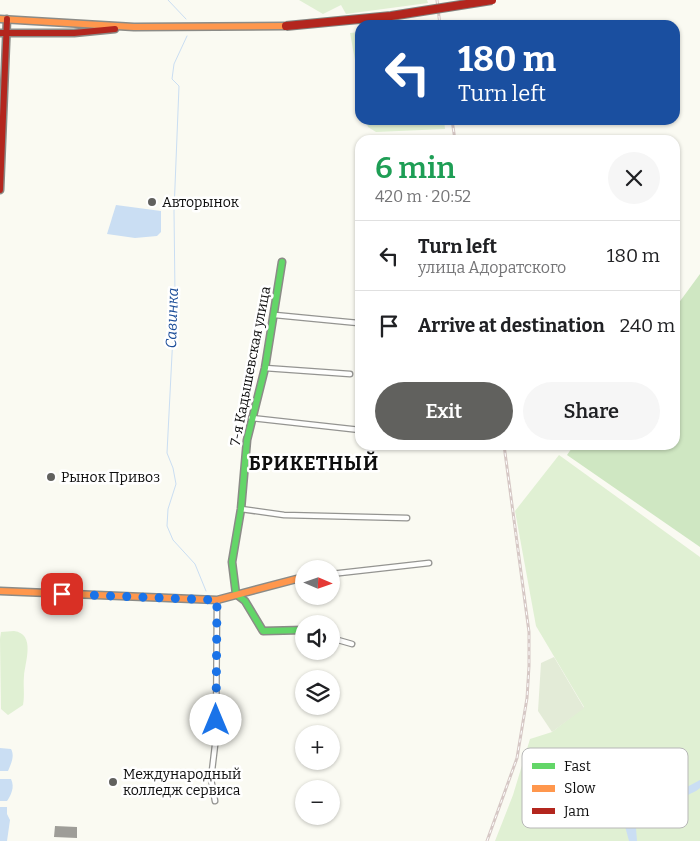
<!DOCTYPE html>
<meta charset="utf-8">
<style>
:root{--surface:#fff;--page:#f6f6f6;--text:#202124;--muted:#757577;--line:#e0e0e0;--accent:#61615e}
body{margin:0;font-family:Bitter,serif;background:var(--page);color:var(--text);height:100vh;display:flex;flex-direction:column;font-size:19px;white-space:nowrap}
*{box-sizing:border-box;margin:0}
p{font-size:16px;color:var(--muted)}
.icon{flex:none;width:28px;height:28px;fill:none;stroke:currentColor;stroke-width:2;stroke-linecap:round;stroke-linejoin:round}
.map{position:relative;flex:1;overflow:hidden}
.drawer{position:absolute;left:355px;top:135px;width:325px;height:315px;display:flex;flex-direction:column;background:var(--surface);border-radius:15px;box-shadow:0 1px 4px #0004}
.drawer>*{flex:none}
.guide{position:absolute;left:355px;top:20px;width:325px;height:105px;border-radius:15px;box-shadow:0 1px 4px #0004;background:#1a4fa0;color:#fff;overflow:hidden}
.needle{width:32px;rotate:92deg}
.buttons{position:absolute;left:295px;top:560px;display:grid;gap:10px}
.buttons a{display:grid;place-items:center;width:45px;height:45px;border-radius:50%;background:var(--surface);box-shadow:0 1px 4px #0004;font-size:25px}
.pin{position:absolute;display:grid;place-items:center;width:42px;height:42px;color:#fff;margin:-21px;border-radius:10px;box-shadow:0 2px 8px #0006}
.me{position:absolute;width:55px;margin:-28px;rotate:0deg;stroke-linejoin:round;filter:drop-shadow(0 0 4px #0008)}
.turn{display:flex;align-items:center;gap:18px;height:105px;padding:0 20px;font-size:22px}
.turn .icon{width:65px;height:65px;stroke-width:2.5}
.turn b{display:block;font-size:35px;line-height:42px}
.round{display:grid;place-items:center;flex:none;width:52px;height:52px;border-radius:26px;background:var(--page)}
.head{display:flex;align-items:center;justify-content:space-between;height:85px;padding:0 20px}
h1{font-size:30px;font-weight:600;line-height:38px;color:#1e9e55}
.button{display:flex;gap:10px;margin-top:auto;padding:10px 20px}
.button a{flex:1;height:58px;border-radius:30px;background:var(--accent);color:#fff;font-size:20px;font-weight:600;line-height:58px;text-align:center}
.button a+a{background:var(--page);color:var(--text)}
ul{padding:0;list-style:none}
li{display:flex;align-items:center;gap:15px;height:70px;padding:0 20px;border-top:1px solid var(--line)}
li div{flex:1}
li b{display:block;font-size:19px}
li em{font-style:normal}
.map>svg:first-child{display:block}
</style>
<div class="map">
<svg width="700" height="841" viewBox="0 0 700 841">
<rect width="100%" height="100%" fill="#fafaf2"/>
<!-- green -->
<g fill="#e0f0d3">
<path d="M299 0H427L428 3 346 14 341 5 323 14Z"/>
<path d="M360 32V87L350 33Z"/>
<path d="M366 120H444L445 129 376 132 368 127Z"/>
<path d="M559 455 700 557V841H495L513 795 530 739 552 732 584 707 536 626 515 511Z"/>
<path d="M14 631C36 634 25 662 24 676 23 686 25 695 23 705L8 715 1 709 0 639 1 632Z"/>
</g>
<!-- forest -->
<path fill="#cfe7c2" d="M700 274V547L567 455 574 445H675V308Z"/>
<!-- cemetery -->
<path fill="#e3ebd7" d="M554 657 584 708 552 732 538 711 541 663Z"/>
<!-- water -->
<g fill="#cadef3">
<path d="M116 205 161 211V232L157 236 135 238 107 234Z"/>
<path d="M0 748 11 749C15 756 11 764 8 771H0Z"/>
<path d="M0 779H11C15 787 11 795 7 801H0Z"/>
<path d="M700 780V788L696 791 651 813 636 828 637 841H629L622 815 672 795Z"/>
<path d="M0 807H7V814L10 820 7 841H0Z"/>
</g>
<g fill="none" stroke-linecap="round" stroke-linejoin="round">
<!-- stream -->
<g stroke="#cadef3" stroke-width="1">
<path d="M168 0 186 19"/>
<path d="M187 36 174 64 172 79 179 86 174 211 175 295 167 453 173 468 176 484 168 509 167 526 173 540 195 564 206 591"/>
</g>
</g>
<!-- building -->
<path fill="#9e9d98" d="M55 826 77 827V838L54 837Z"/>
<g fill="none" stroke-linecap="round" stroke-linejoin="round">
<defs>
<g id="street">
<path d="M275 315 358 323"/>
<path d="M265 368 350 374"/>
<path d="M251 418 360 430"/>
<path d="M241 509 284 515 407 518"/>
<path d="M331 574 429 563"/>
<path d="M331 638 352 644"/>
<path d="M215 801 211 779 216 737 217 600"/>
</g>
<path id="fast" d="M282 262 265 368 247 440 241 509 232 562 236 594 245 601 263 631 304 630"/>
<g id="slow">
<path d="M0 19 134 27 286 26"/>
<path d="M0 591 217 600 304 577"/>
</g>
<g id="jam">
<path d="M0 33H74L115 29"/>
<path d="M0 190 7 19"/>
</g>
</defs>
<!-- street casing -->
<use href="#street" stroke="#949491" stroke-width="7"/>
<!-- fast casing -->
<use href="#fast" stroke="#8b8b87" stroke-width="9"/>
<!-- slow casing -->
<use href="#slow" stroke="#8b8b87" stroke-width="9"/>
<!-- jam casing -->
<use href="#jam" stroke="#8b8b87" stroke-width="9"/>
<!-- street -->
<use href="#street" stroke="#fefefd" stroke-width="4.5"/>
<!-- fast -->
<use href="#fast" stroke="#63d668" stroke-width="6"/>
<!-- slow -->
<use href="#slow" stroke="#ff974d" stroke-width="6"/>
<!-- jam -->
<use href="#jam" stroke="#b3261e" stroke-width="6"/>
<defs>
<g id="rail">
<path d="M437 0 440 25"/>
<path d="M452 120 455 140"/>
<path d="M487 841 517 758 527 698 529 666V632L504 445"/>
</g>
</defs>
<!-- rail casing -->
<use href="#rail" stroke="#d6c8c5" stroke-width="3"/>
<!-- rail -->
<use href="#rail" stroke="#fff" stroke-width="1" stroke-dasharray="4" stroke-linecap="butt"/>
<defs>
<path id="jam-bridge" d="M286 26 391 16 492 0"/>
</defs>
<!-- jam-bridge casing -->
<use href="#jam-bridge" stroke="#82827e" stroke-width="10" stroke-linecap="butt"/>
<!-- jam-bridge -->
<use href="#jam-bridge" stroke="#b3261e" stroke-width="8"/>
</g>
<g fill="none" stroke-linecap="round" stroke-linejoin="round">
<!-- route -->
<path stroke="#1a73e8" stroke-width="9" stroke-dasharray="0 16.2" d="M62 594 217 600 216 720"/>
</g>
<!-- markers -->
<g fill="#61615e" stroke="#fff" stroke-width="2">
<circle cx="152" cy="202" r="5"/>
<circle cx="51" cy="477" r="5"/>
<circle cx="113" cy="782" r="5"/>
</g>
<g text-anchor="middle" stroke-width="5" stroke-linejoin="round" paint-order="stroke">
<!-- poi labels -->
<g font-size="14" fill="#0e0e0e" stroke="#fff" text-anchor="start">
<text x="162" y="207">Авторынок</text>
<text x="61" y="482">Рынок Привоз</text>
<text x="123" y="779">Международный<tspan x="123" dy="16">колледж сервиса</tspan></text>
</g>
<!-- street labels -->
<g font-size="14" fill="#0e0e0e" stroke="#fff">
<text transform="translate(250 366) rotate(-79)" y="5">7-я Кадышевская улица</text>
</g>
<!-- water labels -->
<g font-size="15" font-style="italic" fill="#1d4e99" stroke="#fff">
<text transform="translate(172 318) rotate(-88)" y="5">Савинка</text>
</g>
<!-- district labels -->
<g font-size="19" font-weight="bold" letter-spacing="1" fill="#0e0e0e" stroke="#fff">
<text x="314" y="470">БРИКЕТНЫЙ</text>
</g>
</g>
<!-- legend -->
<rect x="522" y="748" width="166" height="80" rx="8" fill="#fff" stroke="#b7b7b7" stroke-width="1"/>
<rect x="532" y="763" width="23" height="6" fill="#63d668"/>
<rect x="532" y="785" width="23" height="7" fill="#ff974d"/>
<rect x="532" y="808" width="23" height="6" fill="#b3261e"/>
<g font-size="14" fill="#0e0e0e">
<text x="564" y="771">Fast</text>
<text x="564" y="793">Slow</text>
<text x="564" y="816">Jam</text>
</g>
</svg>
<div class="buttons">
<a><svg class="needle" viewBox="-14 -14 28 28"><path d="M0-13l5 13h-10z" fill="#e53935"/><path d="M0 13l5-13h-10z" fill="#757577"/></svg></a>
<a><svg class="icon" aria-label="sound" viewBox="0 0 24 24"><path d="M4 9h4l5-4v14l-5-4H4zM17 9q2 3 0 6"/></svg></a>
<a><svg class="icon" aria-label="layers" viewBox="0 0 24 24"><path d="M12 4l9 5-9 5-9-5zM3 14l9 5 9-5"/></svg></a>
<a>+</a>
<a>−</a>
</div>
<div class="pin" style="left:62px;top:594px;background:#d93025"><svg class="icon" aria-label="arrive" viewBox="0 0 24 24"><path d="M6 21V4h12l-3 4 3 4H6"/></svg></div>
<svg class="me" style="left:216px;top:720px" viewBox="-20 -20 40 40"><circle r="19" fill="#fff"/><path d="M0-13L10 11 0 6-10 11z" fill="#1a73e8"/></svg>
<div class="guide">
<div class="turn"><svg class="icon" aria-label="left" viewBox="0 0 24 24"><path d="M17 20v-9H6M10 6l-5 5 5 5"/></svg><div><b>180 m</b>Turn left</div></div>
</div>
<section class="drawer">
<div class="head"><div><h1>6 min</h1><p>420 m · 20:52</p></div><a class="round"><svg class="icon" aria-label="close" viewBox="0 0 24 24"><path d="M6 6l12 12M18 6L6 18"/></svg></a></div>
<ul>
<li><svg class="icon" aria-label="left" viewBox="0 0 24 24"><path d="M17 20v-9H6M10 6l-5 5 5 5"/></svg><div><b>Turn left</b><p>улица Адоратского</p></div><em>180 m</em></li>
<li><svg class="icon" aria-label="arrive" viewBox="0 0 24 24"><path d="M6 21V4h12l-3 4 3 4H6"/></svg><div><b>Arrive at destination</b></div><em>240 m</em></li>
</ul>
<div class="button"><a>Exit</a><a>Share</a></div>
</section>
</div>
